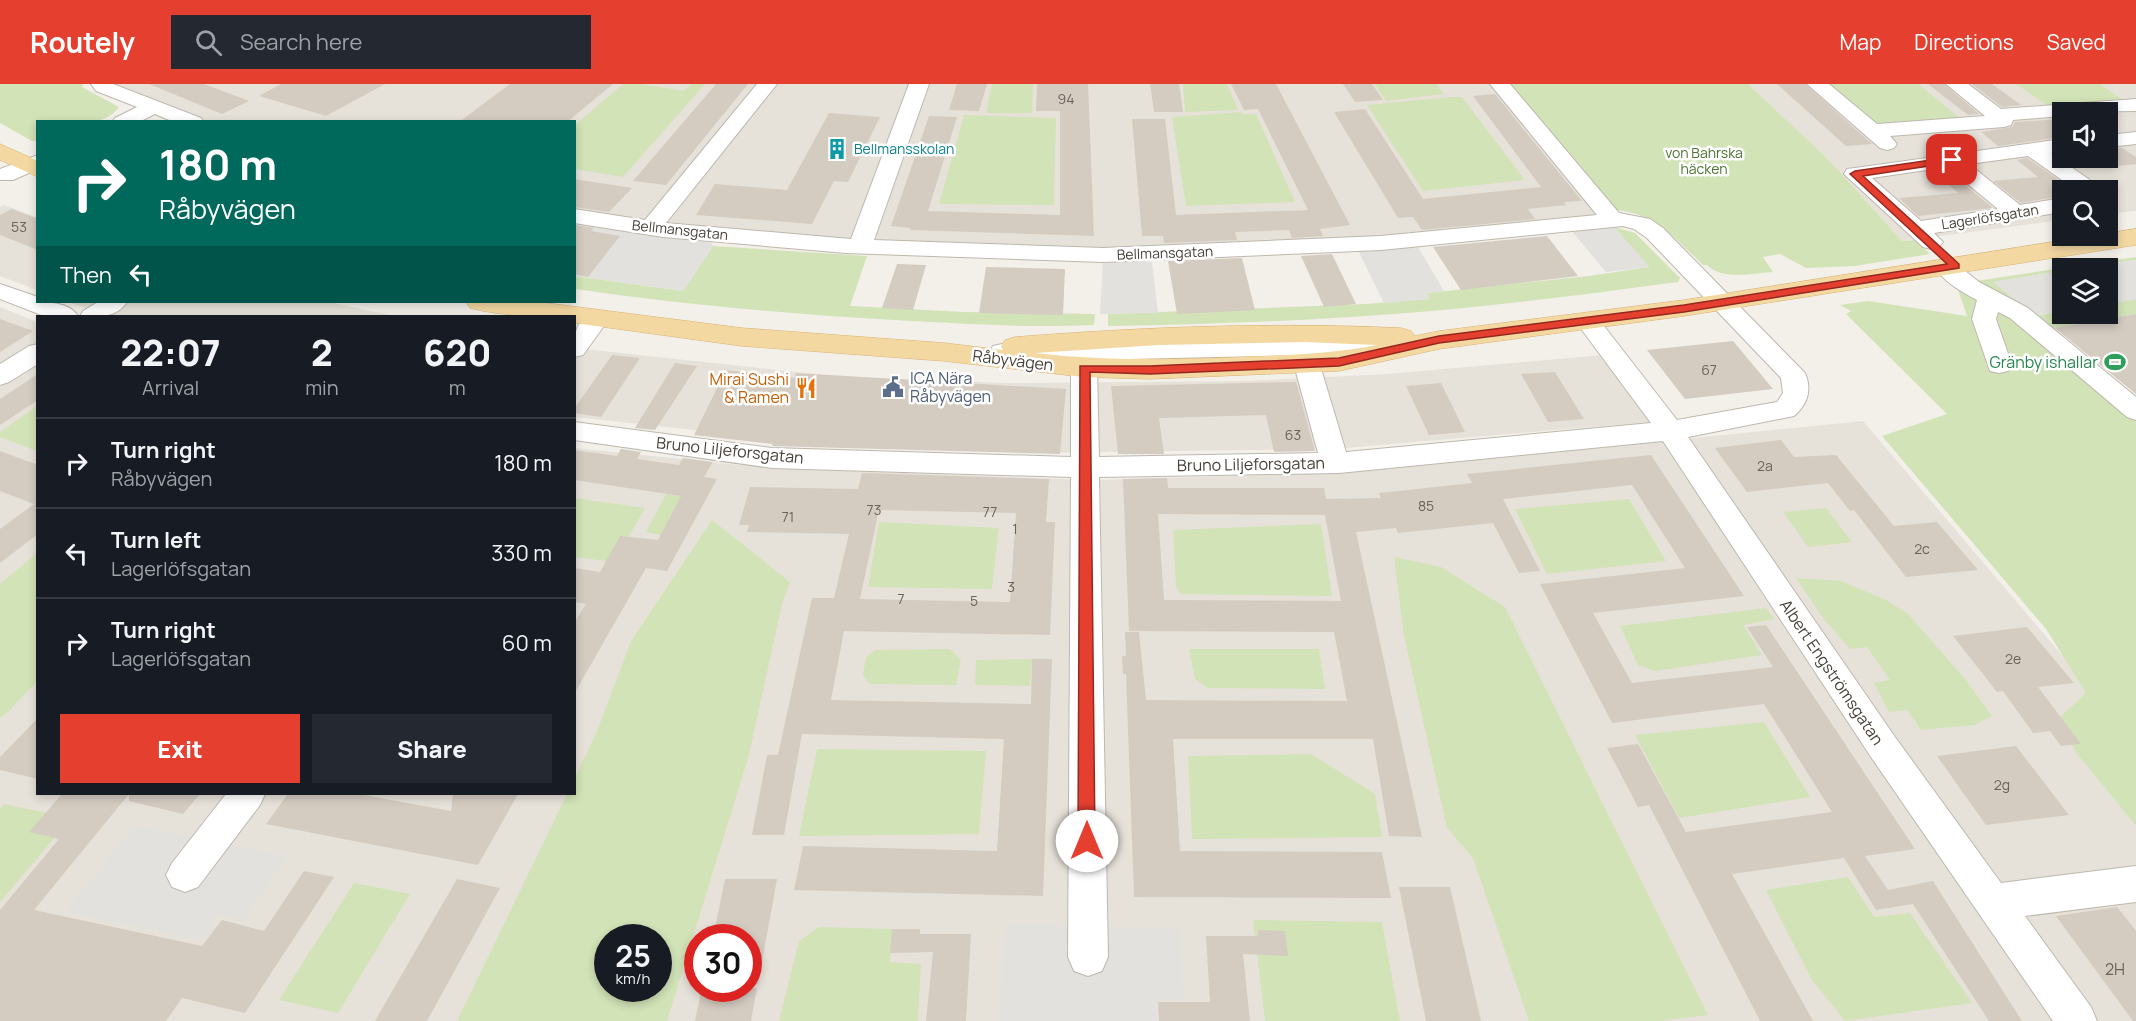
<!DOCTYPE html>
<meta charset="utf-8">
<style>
:root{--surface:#171b24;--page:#242831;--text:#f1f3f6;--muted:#9ea1a6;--line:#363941;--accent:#e53f30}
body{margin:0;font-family:Manrope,sans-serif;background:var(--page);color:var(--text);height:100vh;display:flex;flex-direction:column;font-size:22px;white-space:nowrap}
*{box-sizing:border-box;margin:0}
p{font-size:20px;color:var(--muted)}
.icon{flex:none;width:33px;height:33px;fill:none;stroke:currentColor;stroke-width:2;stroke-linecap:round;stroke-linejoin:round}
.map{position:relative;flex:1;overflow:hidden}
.side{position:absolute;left:36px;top:231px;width:540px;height:480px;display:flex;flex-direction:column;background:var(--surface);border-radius:0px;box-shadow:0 3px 9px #0003}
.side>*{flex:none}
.top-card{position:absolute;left:36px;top:36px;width:540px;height:183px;border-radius:0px;box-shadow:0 3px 9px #0003;background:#00695c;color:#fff;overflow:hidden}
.fabs{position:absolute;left:2052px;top:18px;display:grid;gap:12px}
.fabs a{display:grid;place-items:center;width:66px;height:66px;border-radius:0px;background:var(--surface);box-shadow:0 3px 9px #0003;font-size:30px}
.speed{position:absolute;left:594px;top:840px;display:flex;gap:12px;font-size:30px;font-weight:700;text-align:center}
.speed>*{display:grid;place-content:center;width:78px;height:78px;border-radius:50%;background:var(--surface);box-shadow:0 3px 9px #0003;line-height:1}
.speed small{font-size:15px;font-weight:400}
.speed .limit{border:9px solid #d22;background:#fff;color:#111}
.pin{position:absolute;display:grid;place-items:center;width:51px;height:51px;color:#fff;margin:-26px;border-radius:12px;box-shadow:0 3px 9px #0006}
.me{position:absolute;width:66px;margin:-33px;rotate:0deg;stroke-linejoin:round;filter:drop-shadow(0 0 4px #0008)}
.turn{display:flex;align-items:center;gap:21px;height:126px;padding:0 24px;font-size:27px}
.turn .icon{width:78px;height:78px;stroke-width:2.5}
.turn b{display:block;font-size:42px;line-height:51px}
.then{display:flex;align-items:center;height:57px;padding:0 24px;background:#0003;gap:12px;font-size:22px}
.eta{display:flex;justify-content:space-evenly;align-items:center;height:102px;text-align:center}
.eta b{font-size:36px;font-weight:800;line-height:42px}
.button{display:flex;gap:12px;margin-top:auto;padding:12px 24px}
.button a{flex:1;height:69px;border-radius:0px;background:var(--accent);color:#fff;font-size:24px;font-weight:800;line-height:69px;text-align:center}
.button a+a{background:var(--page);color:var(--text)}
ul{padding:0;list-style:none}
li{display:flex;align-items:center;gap:18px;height:90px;padding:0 24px;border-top:2px solid var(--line)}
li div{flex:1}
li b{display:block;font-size:22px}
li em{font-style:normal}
header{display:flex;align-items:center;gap:36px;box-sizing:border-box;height:84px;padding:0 30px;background:var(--accent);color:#fff}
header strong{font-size:28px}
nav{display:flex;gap:33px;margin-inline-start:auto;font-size:21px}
.search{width:420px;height:54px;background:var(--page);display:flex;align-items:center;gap:15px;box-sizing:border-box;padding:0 21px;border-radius:0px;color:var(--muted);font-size:22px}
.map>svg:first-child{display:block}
</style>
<header>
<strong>Routely</strong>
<div class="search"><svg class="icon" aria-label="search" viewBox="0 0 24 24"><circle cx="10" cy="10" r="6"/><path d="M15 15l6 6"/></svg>Search here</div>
<nav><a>Map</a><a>Directions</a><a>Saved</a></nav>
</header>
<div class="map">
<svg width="2136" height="937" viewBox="0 0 2136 937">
<rect width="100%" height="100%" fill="#f3f0ea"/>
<!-- residential -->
<g fill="#e7e2d9" fill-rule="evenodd">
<path d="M101 0H1506L1612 135 1381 159 1120 171 846 162 575 132 574 38 194 37Z"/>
<path d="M1748 0H2136V127L2108 130V106H2062V136L1902 157 1828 75ZM2062 28H2108V74H2062Z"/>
<path d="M4 121 37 133V206L0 192V123Z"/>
<path d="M67 218H328L395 232H112Z"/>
<path d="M0 223 37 238 38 710H574L575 364 769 384 1093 396 1343 389 1863 337 2067 577 2086 609 2077 670 2136 742V937H0ZM608 854H658V904H608ZM698 854H748V904H698Z"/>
<path d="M575 264 844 293 1008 299 1246 297 1387 290 1603 271 1650 338 1334 365 1028 369 775 355 575 333Z"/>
</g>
<!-- green -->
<g fill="#d2e3b7" fill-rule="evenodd">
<path d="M0 0H83L82 3 119 23C103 46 62 38 38 38L37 57H32L0 39Z"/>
<path d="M623 0H641L684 7 691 0H705L623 93 575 85V41Z"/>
<path d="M992 0H1033L1032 29H986Z"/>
<path d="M1183 0H1227L1238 26 1185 28Z"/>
<path d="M1375 0H1436L1444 10 1386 17Z"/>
<path d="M1508 0H1748L1828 75 1902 157 1915 156 1930 170 1855 182 1806 184 1780 170 1763 173 1773 188C1751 189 1723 197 1707 181H1703C1670 150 1658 130 1610 125Z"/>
<path d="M1824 0H1918L1961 35 1874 43Z"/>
<path d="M2016 0H2100L2129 20 2051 24Z"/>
<path d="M1451 13H1462L1525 96 1423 107 1367 21Z"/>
<path d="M1241 28 1242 30H1256L1295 118 1186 122 1172 33Z"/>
<path d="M964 31 1056 34 1054 121 939 120Z"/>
<path d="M1614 143 1635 149 1680 194 1678 198C1588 210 1498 222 1407 229 1308 237 1208 240 1108 242V230L1366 220 1429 215 1427 209 1589 192 1649 183Z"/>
<path d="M713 162 867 172 850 222 964 228 1095 230 1094 241C1033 244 972 240 911 237 798 231 686 221 575 205V192L683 207Z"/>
<path d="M2136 173V176L2080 184H2062V187L1994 198 2035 232 2062 227V230H2108V220L2136 215V230L2051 245 2136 312V742L2077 670 2058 635 2086 609 2046 545 1882 352 1947 330 1846 230 1851 227 1840 221 1868 217 1967 232 1956 200Z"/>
<path d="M37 322V367L0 353V348Z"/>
<path d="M666 410 681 412 661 451 646 448Z"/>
<path d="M575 414 645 424 614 478 575 473Z"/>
<path d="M1629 415 1666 477 1547 490 1515 425Z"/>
<path d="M1826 424 1852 458 1808 463 1783 428Z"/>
<path d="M712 436 790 498 782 520 749 671 667 937H457L567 710H574L575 694 597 647 631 557ZM608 854H658V904H608Z"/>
<path d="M879 438 999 444 992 505 868 503Z"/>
<path d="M1321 440 1332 512 1181 510 1176 503 1173 446Z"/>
<path d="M37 469V597L8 628 0 634V500Z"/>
<path d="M1394 473 1441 483 1505 523 1708 931 1659 937H1529L1473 774 1447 744 1404 552Z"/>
<path d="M1796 494 1841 497 1886 516 1908 530 1965 595 1992 632 1974 641 1921 646 1907 626 1889 628 1874 599 1890 596 1867 563 1850 565 1823 534Z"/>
<path d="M1766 524 1774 535 1743 541 1762 571 1655 587 1638 581 1620 542Z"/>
<path d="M950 565 961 576 956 601 870 600 863 591 866 573 875 566Z"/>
<path d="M1189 565H1319L1325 605 1208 604 1195 595Z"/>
<path d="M1032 575 1030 602 975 601 976 576Z"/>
<path d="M1764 638 1810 713 1679 734 1635 651Z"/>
<path d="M817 665 986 667 979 750 799 752Z"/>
<path d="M1311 670 1375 710 1382 753 1192 755 1188 672Z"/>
<path d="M4 720 71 734 0 818V725Z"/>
<path d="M1848 793 1874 833 1910 829 1972 919 1845 937 1812 896 1766 806Z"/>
<path d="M354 799 410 810 338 929 279 916Z"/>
<path d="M1253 836 1382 838 1400 937H1265Z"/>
<path d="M819 843 892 845 890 878 921 880 918 937H779L799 857Z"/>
</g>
<!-- parking -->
<g fill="#e3e1de">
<path d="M575 139 712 159 713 162 683 207 575 192Z"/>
<path d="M1611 140 1650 183 1606 188 1570 145Z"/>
<path d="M1402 163H1418L1444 207 1427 209 1429 215 1384 219 1358 166Z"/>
<path d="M1103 176 1152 178 1158 229 1100 230Z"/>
<path d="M2136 176V215L2108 220V184H2080Z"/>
<path d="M2062 187V227L2035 232 1993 198Z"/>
<path d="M134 742 288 772 244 836 218 831 201 856 66 828Z"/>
<path d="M1006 840 1181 845 1183 916 1156 915V937H999Z"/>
</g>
<!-- building -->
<g fill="#d4cbc1" fill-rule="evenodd">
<path d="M149 0H204L249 17 222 30Z"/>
<path d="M281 0H385L326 32 259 12Z"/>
<path d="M510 0H613L567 38H459Z"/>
<path d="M716 0H748L666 101 633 97Z"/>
<path d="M957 0H987L979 27 949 26Z"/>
<path d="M1037 0H1088L1094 152 910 146V144L891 142 929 32 957 33 928 127 1060 131V27H1036Z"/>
<path d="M1150 0H1179L1183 28H1154Z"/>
<path d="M1231 0H1276L1350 141 1320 145 1323 152 1292 154 1289 146 1235 148 1237 156 1164 159 1163 152H1142L1132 35H1165L1176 131 1308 126 1258 25 1244 26Z"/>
<path d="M1343 0H1372L1383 16 1355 18Z"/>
<path d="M1777 0H1805L1872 60 1846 62Z"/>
<path d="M1928 0H1944L1979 30 1968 31Z"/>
<path d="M1972 0H1992L2021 21 2002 23Z"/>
<path d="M1495 10 1582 117 1564 118 1566 121 1528 125 1535 135 1422 146 1413 133 1398 134 1334 28 1365 25 1423 115 1541 103 1473 12Z"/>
<path d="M829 29 880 33 848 98 834 97 812 140 696 131 715 100 787 106Z"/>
<path d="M2062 35V53L1998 62 1981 48 2012 43 2015 38Z"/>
<path d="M2122 64 2136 73V80L2108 83V65Z"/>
<path d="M2027 74 2073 106H2062V112L2021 119 1993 97 2038 93 2017 76Z"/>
<path d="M574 95 632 104 609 128 574 123Z"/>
<path d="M1964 100 1993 124 1918 132 1899 114 1958 109 1949 101Z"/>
<path d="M12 125 38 135V166L0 151V131Z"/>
<path d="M574 141 594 144 591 147 620 152 588 193 574 190Z"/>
<path d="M1547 152 1578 192 1461 206 1433 163Z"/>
<path d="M1332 170 1356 220 1324 223 1301 172Z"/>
<path d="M1242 174 1255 226 1177 230 1168 177Z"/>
<path d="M897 180 926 181 913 226 882 224Z"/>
<path d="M986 183 1065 185 1063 231 979 229Z"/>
<path d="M2136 230V310L2055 244Z"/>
<path d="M0 235 33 247 0 268Z"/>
<path d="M1733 257 1773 305 1685 315 1647 266Z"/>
<path d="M612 271 640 274 601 333 574 329V325Z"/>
<path d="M675 279 697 282 655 346 635 344Z"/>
<path d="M726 286 795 294 796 289 1066 305 1060 370 772 362 773 360 694 351Z"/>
<path d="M1555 288 1584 335 1548 338 1521 290Z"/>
<path d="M38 290V316L0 341V315Z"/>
<path d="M1296 298 1315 367 1274 368 1266 331 1159 334 1164 370H1118L1111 302Z"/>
<path d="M1441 299 1465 348 1429 351 1406 302Z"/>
<path d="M1781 356 1794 373 1836 371 1894 442 1937 438 1978 486 1906 493 1854 426 1850 427 1828 399 1747 408 1715 364Z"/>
<path d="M621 365 641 368 637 375 679 381 683 374 713 378 704 393 717 395 667 487 646 484 574 610V539L586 520 574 518V484L600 488 620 452 658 456 681 412 574 396V366L617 372Z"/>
<path d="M0 367 38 381V450L0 479V445L34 420 0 407Z"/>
<path d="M1651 371 1744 512 1593 529 1632 599 1773 583 1747 543 1766 541 1915 765 1865 772 1888 806 1933 797 2022 937H1989L1913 820 1876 826 1844 774 1732 790 1813 937H1760L1649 721 1638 723 1607 664 1638 660 1686 748 1832 728 1764 620 1612 639 1540 500 1685 484 1632 401 1503 415 1540 487 1519 489 1493 439 1398 449 1396 444 1356 448 1422 753 1389 752 1373 655H1173L1180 767 1382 768 1391 814 1134 813 1126 590H1123L1122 572H1126L1125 548H1139L1146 616 1347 617 1334 548 1129 547 1123 395 1167 394 1168 404H1324L1326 415 1381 414 1379 409 1472 399 1467 390ZM1158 430 1325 431 1341 517 1164 516Z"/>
<path d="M862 389 1049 395 1046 438H1055L1050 551 844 547 831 616 1031 620 1032 575H1052L1043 812 794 806 803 762 997 767 1004 655 802 650 784 751H752L767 671H778L812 514H834L849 450 747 448 749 441H739L750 403 858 405ZM879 426 1016 429 1010 518 860 515Z"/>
<path d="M2027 543 2074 599 2038 603 2081 660 2061 662 2050 647 2033 649 2003 607 1997 608 1953 552Z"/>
<path d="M38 634V695L0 686V673Z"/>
<path d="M2016 662 2069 731 1986 741 1937 672Z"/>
<path d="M62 710H200L183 730 129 717V710L34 826 202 862 222 836 264 847 304 787 334 793 245 929 182 914 166 937H0V826L59 755 29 748Z"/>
<path d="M288 710H358L451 727 453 710H518L478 781 266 740Z"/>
<path d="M457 795 500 804 427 937H375Z"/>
<path d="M725 795H777L758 900 748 899V854H713Z"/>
<path d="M1399 803H1450L1481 937H1426Z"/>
<path d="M2117 823 2136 847V937H2133L2056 832Z"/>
<path d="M892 845H920V850H971L966 937H926L933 868 890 869Z"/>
<path d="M1258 846 1285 847 1288 872 1243 870 1250 937H1159L1158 918H1210L1206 852H1258Z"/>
<path d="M702 904H757L751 937H695Z"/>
</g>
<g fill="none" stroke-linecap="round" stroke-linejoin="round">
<defs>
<g id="minor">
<path d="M91 0H113L201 34 204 38H174L155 30 139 38H112L115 34 137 23 96 7Z"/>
<path d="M757 0H777L666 139 851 155 909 0H929L874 156 1103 164 1381 152 1597 131 1490 0H1510L1619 129 1650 135 1663 144 1805 289C1812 306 1808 320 1794 332L1688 353 1895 653 2001 799 2136 782V818L2025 832 2091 923 2097 937H2053L1871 673 1663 357 1339 389 1099 393 1108 873 1102 887 1088 892 1074 887 1068 873 1071 393 772 384 574 356V338L772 364 1071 373V284L1075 278 1082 276H1002L993 274 989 268 993 262 1002 260 1202 258 1403 250 1412 252 1416 258 1412 264 1303 271 1086 276 1093 278 1097 284 1099 373 1318 369 1296 288 1300 282 1309 280 1318 282 1322 288 1346 368 1651 339 1576 238 1579 233 1588 230 1597 233 1677 336 1777 318 1783 309 1781 294 1647 154 1634 145 1623 142 1381 166 1103 178 846 169 663 153 574 139V125L645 136Z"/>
<path d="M1807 0H1829L1877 40 1985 32 1946 0H1968L2001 25 2136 15V27L2062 28V32L2013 36 2011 41 2004 43 1890 52 1897 60 1894 64 1887 66 1880 64Z"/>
<path d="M2136 48V60L2108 63V51Z"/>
<path d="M2062 55V67L2051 69 2097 101 2100 106H2076L2028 72 1969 80 2020 121 2062 114V128L1934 149 1943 158 1939 163 1931 165 1923 163 1844 90 1847 85 1855 84ZM1947 83 1998 125 1921 137 1872 94Z"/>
<path d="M38 71V85L13 96H0V85Z"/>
<path d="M1946 176 1954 178 1979 198 2028 224 2136 313V336L2127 333 2010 234 1998 228 1996 235 2012 281 2008 287 1999 289 1990 287 1972 235 1977 216C1962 208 1944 198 1934 183L1938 178Z"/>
<path d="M0 200 38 213V218C51 218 71 220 78 232H44L0 215Z"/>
<path d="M98 218H127C116 235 98 232 80 232L83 227Z"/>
<path d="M597 227 606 230 609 235 583 271 574 273C574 253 574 233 597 227Z"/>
<path d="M38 260V280L9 298 0 301V280L29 262Z"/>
<path d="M226 710H265L260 721 198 803 185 808 172 803 166 791 172 779Z"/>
</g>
<g id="major">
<path d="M0 60 38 77V93L0 76Z"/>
<path d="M2136 145V161L1684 232 1439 265 1339 287 1150 295 1084 293 944 277 742 262 574 239V232C539 232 504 233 470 224L466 218H538L742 244 944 259 1003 266 1001 262 1005 256 1015 253C1144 243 1272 238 1401 244L1411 247 1415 252 1439 247 1684 216ZM1304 258 1377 261C1332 270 1287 271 1241 273 1172 276 1104 277 1035 269L1159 261Z"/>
</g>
</defs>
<!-- minor casing -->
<use href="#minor" stroke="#beb7ae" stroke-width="2"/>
<!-- major casing -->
<use href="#major" stroke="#d8b373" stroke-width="1"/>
<!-- minor -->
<use href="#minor" fill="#fff" fill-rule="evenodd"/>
<!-- major -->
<use href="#major" fill="#f4d8a2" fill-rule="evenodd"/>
</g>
<!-- route -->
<path fill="#e53f30" stroke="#95291f" stroke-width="1.5" d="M1952 73 1956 76 1955 78 1863 92 1959 180V184L1684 228 1439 259 1339 282 1150 290 1090 288 1095 757 1093 762 1087 765 1081 762 1078 757 1080 282H1150L1339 274 1439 252 1684 221 1947 180 1850 90 1855 87Z"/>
<!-- icons -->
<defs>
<symbol id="building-bare" viewBox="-9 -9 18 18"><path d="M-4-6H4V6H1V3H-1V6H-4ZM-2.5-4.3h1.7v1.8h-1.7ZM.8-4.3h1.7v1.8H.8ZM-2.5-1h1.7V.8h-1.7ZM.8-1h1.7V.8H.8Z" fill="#0f9aa8" stroke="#fff" stroke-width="2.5" paint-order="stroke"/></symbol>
<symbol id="stadium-bare" viewBox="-9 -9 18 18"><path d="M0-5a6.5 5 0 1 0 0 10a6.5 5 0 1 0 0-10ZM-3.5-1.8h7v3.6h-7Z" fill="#2e9e5b" stroke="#fff" stroke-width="2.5" paint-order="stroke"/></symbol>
<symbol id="civic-bare" viewBox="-9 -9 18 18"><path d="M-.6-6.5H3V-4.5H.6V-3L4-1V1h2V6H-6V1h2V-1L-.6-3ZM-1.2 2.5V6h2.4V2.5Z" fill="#5c6f8a" stroke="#fff" stroke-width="2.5" paint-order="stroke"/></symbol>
<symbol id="restaurant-bare" viewBox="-9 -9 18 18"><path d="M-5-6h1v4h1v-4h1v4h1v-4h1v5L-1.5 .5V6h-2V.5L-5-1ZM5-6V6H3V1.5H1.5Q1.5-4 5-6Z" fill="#e8710a" stroke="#fff" stroke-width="2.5" paint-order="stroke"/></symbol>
</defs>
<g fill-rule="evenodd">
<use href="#building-bare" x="822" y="50" width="30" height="30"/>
<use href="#stadium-bare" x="2100" y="263" width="30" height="30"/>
<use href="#civic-bare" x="878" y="288" width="30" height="30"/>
<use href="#restaurant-bare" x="791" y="289" width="30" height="30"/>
</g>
<g text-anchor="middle" stroke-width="5" stroke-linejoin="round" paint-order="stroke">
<!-- number labels -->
<g font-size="14" fill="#6a635b">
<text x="1066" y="20">94</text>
<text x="19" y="148">53</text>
<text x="1709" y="291">67</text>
<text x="1293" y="356">63</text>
<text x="1765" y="387">2a</text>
<text x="1426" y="427">85</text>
<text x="874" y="431">73</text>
<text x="990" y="433">77</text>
<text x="788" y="438">71</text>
<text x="1015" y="450">1</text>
<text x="1922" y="470">2c</text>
<text x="1011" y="508">3</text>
<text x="901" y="520">7</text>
<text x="974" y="522">5</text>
<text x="2013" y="580">2e</text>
<text x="2002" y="706">2g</text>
</g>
<!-- far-culture labels -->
<g font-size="14" fill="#0d838f" stroke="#fff" text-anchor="start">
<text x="854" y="70">Bellmansskolan</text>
</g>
<!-- far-park labels -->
<g font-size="14" fill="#4f7331" stroke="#fff">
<text x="1704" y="74">von Bahrska<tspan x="1704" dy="16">häcken</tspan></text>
</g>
<!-- far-street labels -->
<g font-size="14" fill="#474039" stroke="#fff">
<text transform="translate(1990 133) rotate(-9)" y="5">Lagerlöfsgatan</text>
<text transform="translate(680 146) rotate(6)" y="5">Bellmansgatan</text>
<text transform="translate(1165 169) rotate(-2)" y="5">Bellmansgatan</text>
</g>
<!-- street labels -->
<g font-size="16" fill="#474039" stroke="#fff">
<text transform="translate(1013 276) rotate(7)" y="6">Råbyvägen</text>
<text transform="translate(730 366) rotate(6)" y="6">Bruno Liljeforsgatan</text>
<text transform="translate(1251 380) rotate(-1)" y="6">Bruno Liljeforsgatan</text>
<text transform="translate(1832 588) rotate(56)" y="6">Albert Engströmsgatan</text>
</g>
<!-- leisure labels -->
<g font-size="16" fill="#27864d" stroke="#fff" text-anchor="end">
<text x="2098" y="284">Gränby ishallar</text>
</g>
<!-- service labels -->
<g font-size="16" fill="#4e5e75" stroke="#fff" text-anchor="start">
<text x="910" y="300">ICA Nära<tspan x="910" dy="18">Råbyvägen</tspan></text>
</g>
<!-- food labels -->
<g font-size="16" fill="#c56008" stroke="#fff" text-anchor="end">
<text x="789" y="301">Mirai Sushi<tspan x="789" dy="18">&amp; Ramen</tspan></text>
</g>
<!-- near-number labels -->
<g font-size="16" fill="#6a635b">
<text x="2115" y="891">2H</text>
</g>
</g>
</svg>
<div class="fabs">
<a><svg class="icon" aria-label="sound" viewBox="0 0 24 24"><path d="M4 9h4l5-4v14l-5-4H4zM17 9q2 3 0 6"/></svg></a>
<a><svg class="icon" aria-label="search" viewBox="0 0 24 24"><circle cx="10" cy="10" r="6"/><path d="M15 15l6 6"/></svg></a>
<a><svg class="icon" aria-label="layers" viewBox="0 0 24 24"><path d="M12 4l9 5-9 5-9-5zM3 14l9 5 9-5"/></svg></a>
</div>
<div class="speed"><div>25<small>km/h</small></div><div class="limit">30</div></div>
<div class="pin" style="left:1952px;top:76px;background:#d93025"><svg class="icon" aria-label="arrive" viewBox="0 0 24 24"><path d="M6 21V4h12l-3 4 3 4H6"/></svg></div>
<svg class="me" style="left:1087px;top:757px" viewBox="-20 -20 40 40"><circle r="19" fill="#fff"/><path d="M0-13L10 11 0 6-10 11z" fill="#e53f30"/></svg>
<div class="top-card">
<div class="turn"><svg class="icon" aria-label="right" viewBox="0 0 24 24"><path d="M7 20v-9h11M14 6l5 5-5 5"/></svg><div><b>180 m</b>Råbyvägen</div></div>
<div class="then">Then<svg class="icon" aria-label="left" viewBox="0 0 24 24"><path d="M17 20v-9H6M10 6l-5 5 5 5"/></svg></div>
</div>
<section class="side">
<div class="eta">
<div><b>22:07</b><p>Arrival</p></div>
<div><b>2</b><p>min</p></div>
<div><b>620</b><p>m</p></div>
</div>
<ul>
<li><svg class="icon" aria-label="right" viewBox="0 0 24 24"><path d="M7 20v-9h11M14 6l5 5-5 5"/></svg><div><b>Turn right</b><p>Råbyvägen</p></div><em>180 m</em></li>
<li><svg class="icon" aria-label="left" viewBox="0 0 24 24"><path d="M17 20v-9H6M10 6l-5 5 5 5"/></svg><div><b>Turn left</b><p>Lagerlöfsgatan</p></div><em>330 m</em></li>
<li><svg class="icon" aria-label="right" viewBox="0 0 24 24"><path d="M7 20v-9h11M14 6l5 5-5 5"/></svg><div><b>Turn right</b><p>Lagerlöfsgatan</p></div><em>60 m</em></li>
</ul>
<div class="button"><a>Exit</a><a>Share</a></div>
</section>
</div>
